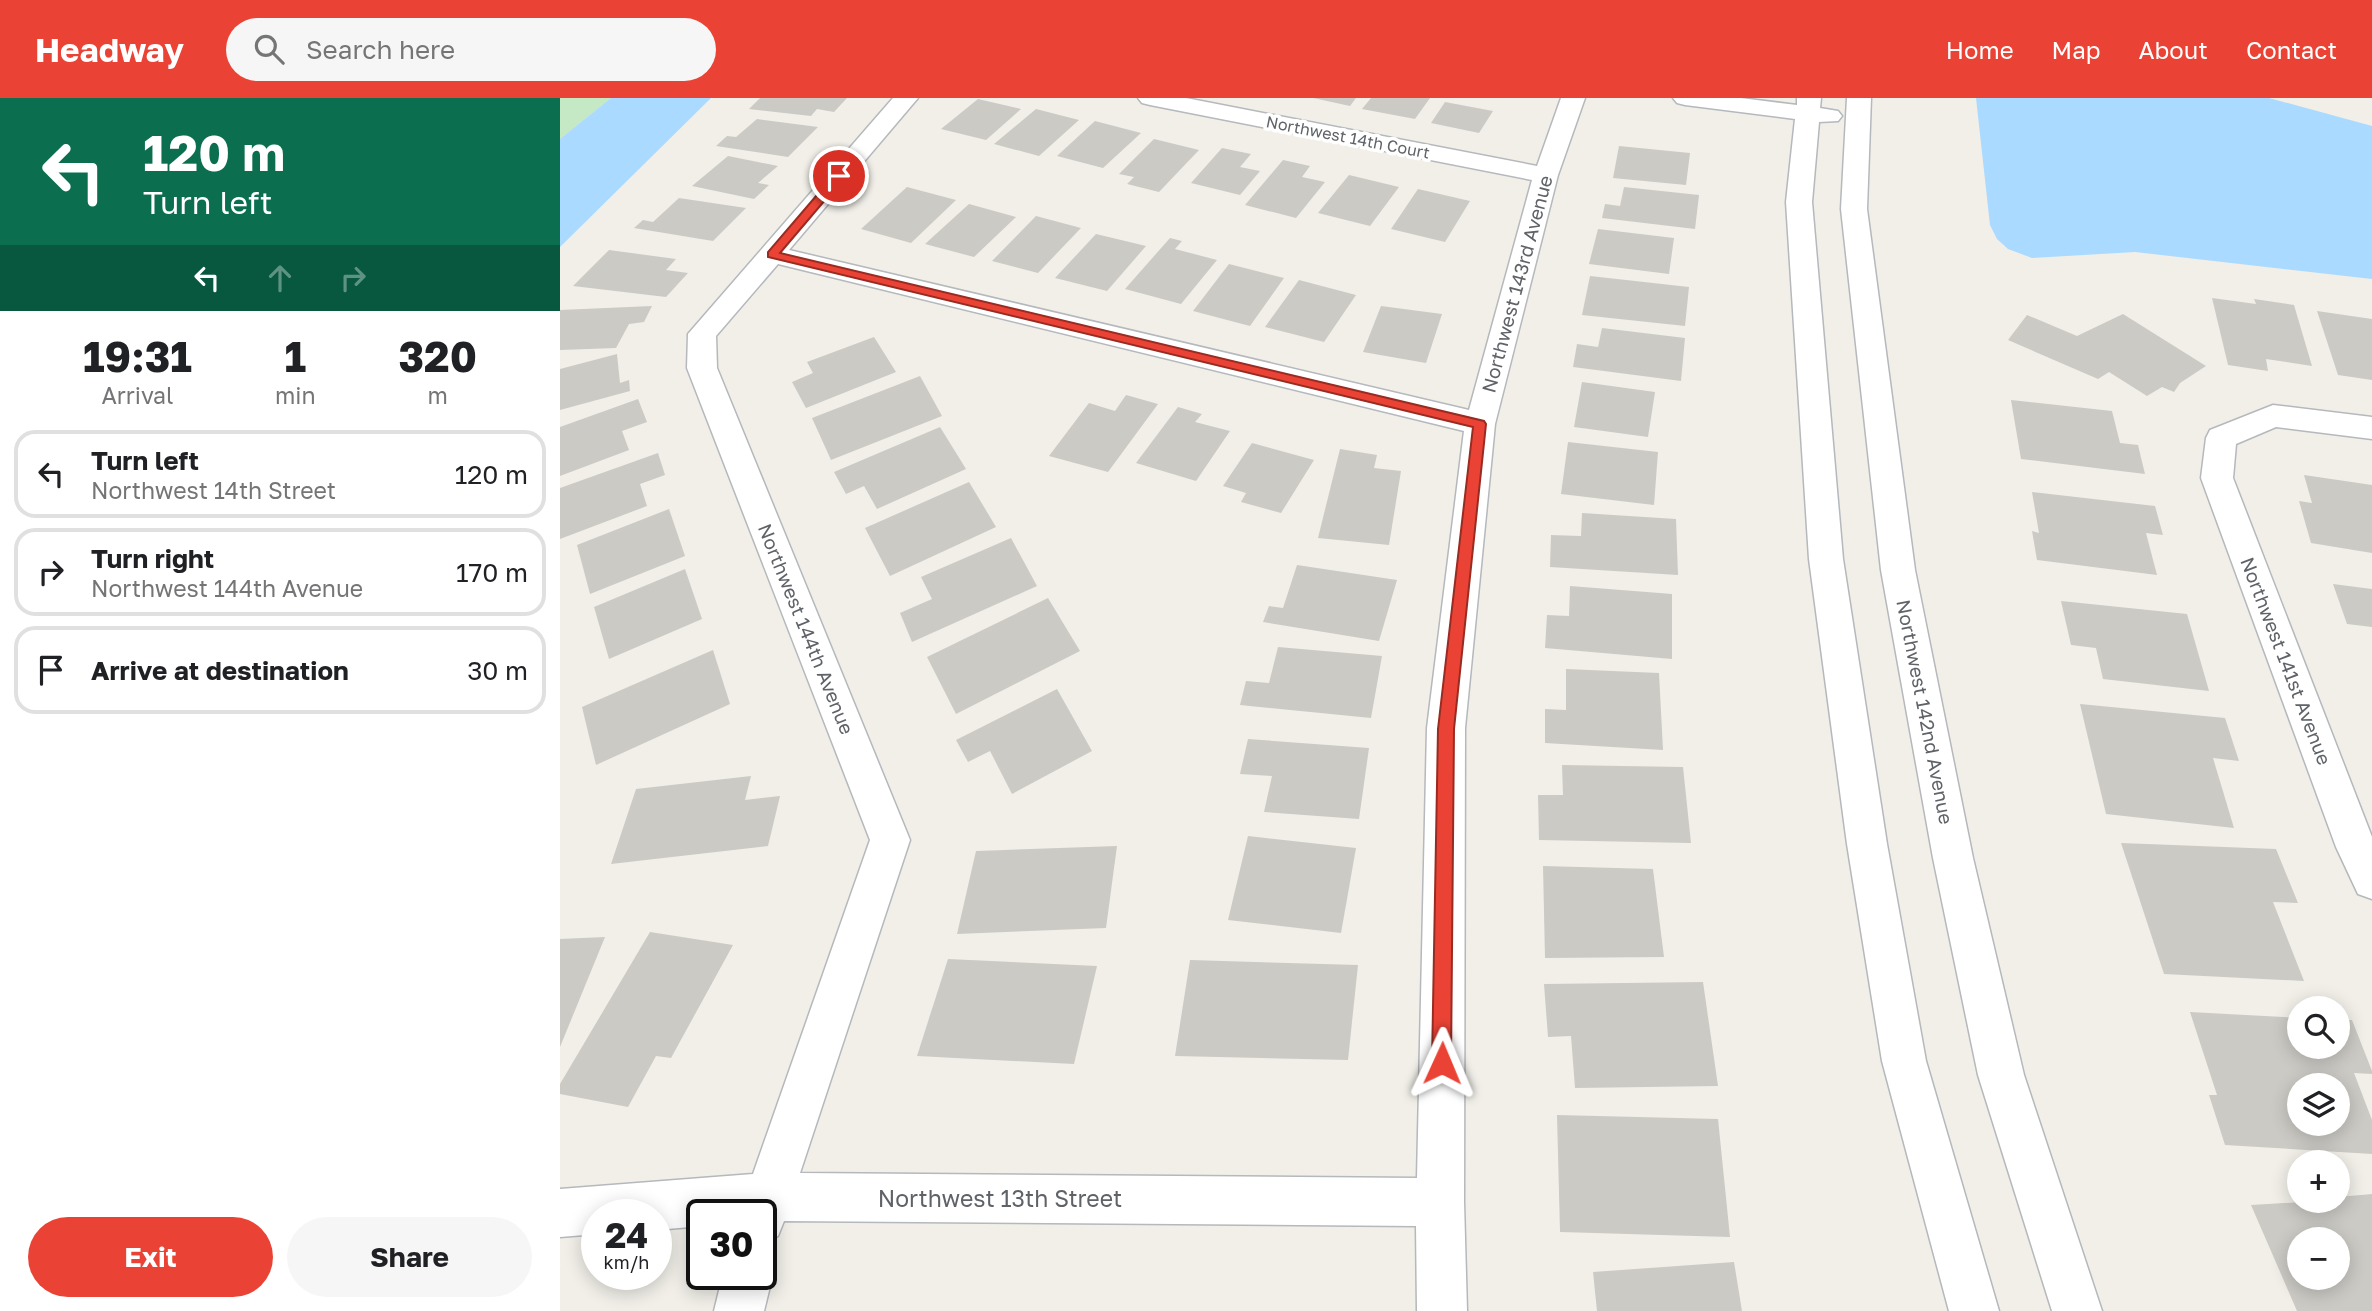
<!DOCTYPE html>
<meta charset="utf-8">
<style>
:root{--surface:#fff;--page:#f6f6f6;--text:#202124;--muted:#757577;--line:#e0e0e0;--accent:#ea4335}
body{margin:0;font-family:"Golos Text",sans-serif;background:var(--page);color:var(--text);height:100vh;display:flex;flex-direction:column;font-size:26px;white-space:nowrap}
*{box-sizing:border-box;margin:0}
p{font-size:23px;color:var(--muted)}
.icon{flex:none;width:38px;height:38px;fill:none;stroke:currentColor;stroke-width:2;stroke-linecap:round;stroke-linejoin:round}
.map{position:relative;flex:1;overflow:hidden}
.drawer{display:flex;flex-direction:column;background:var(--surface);width:560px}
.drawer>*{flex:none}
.top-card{background:#0b6e4f;color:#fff;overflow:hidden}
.fabs{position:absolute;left:1727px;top:898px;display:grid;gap:14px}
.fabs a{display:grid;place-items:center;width:63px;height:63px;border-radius:50%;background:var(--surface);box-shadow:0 4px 18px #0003;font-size:35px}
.speed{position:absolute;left:21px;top:1101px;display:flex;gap:14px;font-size:35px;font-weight:700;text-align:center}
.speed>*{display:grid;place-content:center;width:91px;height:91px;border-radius:50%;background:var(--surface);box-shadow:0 4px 18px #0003;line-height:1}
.speed small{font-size:18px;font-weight:400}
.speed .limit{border:4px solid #111;border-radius:10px;background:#fff;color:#111}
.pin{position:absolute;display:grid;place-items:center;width:60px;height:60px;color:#fff;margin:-30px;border:4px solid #fff;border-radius:50%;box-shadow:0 2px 7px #0007}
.me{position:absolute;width:77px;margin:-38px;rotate:1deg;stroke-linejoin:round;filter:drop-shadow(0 0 5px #0008)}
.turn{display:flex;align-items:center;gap:24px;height:147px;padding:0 28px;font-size:32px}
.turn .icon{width:91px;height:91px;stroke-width:2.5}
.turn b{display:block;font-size:49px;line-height:60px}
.lanes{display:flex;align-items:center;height:66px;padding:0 28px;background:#0003;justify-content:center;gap:35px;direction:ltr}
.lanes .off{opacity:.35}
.eta{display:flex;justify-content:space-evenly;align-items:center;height:119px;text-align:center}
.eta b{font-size:42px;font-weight:700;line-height:49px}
.cta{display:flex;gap:14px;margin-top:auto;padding:14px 28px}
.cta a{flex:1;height:80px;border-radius:42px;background:var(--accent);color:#fff;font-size:28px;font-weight:700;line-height:80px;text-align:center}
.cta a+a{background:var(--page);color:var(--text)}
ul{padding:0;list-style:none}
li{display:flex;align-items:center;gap:21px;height:88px;margin:0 14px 10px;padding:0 14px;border:4px solid var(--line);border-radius:21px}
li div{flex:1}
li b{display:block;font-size:26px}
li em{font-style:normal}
header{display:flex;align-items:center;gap:42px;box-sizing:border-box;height:98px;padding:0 35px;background:var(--accent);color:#fff}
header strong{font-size:33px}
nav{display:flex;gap:38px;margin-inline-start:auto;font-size:24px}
.search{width:490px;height:63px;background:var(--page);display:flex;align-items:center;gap:18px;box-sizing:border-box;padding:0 24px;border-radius:38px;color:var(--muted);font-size:26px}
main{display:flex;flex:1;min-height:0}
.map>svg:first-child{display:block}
</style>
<header>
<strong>Headway</strong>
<div class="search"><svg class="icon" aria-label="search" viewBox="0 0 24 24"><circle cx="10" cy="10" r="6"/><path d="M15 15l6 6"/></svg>Search here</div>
<nav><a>Home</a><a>Map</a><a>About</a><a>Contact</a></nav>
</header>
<main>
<section class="drawer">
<div class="top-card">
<div class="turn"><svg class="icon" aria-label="left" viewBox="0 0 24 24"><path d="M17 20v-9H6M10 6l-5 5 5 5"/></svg><div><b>120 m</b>Turn left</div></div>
<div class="lanes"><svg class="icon" aria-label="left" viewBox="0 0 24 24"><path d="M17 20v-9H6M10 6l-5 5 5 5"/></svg><svg class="icon off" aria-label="ahead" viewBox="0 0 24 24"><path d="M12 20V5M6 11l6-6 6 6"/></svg><svg class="icon off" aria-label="right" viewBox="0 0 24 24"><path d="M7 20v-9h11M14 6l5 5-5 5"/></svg></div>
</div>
<div class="eta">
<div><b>19:31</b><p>Arrival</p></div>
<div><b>1</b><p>min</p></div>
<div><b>320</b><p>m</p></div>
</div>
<ul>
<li><svg class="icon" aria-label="left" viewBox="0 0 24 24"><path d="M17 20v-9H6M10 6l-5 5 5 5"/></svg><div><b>Turn left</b><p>Northwest 14th Street</p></div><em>120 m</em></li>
<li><svg class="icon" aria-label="right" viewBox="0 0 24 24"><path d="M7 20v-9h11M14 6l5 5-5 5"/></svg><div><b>Turn right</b><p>Northwest 144th Avenue</p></div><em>170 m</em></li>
<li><svg class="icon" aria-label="arrive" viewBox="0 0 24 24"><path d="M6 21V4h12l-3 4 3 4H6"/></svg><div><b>Arrive at destination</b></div><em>30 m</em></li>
</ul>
<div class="cta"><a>Exit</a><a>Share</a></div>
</section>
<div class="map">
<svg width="1812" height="1213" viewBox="0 0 1812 1213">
<rect width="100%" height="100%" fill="#f1efe8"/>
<!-- green -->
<path fill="#c5e8c5" d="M0 0H51L0 41Z"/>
<!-- water -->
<g fill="#aadaff">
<path d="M51 0H151L0 149V41Z"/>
<path d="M1416 0H1709L1812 28V181L1575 154 1472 160 1448 151 1437 141 1430 127Z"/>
</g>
<!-- building -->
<g fill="#cccac5" fill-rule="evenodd">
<path d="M200 0H287L274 14 257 11 251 18 189 11Z"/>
<path d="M753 0H796L790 8Z"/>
<path d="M811 0H870L855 21 802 11Z"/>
<path d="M418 1 461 11 426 42 381 31Z"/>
<path d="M885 4 933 13 919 35 871 25Z"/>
<path d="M476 11 519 22 479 58 434 46Z"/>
<path d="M197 21 258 29 228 59 156 48 167 38 176 39Z"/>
<path d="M535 23 581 35 543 70 497 58Z"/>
<path d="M594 41 639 52 599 94 567 86 574 79 559 76Z"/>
<path d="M1059 48 1130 55 1126 87 1053 80Z"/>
<path d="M662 50 691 56 680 69 700 73 680 97 631 85Z"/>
<path d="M168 58 218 68 198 85 209 87 194 101 132 88Z"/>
<path d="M723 62 750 68 742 79 765 84 736 120 685 107Z"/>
<path d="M789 77 839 89 810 128 758 115Z"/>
<path d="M347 89 396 102 351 145 301 131Z"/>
<path d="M1064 89 1139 97 1135 131 1042 120 1045 106 1060 108Z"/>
<path d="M858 91 910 103 885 144 831 131Z"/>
<path d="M119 100 186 110 153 143 74 130 83 122 93 124Z"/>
<path d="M409 106 456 119 414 159 365 146Z"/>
<path d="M476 118 521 130 478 175 432 163Z"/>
<path d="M1038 131 1114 140 1109 176 1029 166Z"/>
<path d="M536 136 586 148 547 193 495 180Z"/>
<path d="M610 140 622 143 615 151 657 162 621 206 565 191Z"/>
<path d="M49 152 116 161 106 172 128 175 106 199 13 188Z"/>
<path d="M669 166 724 180 690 228 633 213Z"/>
<path d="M1030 178 1129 189 1125 228 1022 217Z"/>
<path d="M739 182 796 197 764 244 705 229Z"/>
<path d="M1652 200 1696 206 1694 201 1734 207 1752 268 1706 261 1708 273 1668 267Z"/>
<path d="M92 208 84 224 69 226 56 250 0 252V212Z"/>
<path d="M821 208 882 216 866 265 803 254Z"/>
<path d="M1757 213 1812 221V282L1778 277Z"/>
<path d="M1563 216 1646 268 1620 285 1614 294 1602 289 1587 298 1549 274 1538 281 1448 242 1467 217 1517 238Z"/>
<path d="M1042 230 1125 240 1121 283 1013 269 1017 246 1038 249Z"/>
<path d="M314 239 336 274 246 310 232 284 253 275 247 264Z"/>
<path d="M57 256 60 285 69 282 70 293 0 312V271Z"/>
<path d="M360 278 382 318 271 362 252 320Z"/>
<path d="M1022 284 1095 294 1088 339 1014 329Z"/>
<path d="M566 297 598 306 548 374 489 358 529 305 555 313Z"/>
<path d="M78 301 87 324 62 333 69 352 0 378V329Z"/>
<path d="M1451 302 1552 313 1560 345 1578 347 1585 376 1461 361Z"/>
<path d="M618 309 642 316 635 324 670 333 636 383 576 365Z"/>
<path d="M380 329 406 371 317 411 304 388 286 396 274 374Z"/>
<path d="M1008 344 1098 354 1094 407 1001 396Z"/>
<path d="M692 345 754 362 721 415 681 404 686 395 663 388Z"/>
<path d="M780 351 817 357 814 370 841 373 829 447 758 440Z"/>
<path d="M98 355 105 377 80 386 87 408 0 441V390Z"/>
<path d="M1744 377 1812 387V455L1751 445 1739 403 1752 405Z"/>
<path d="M409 384 436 429 330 478 305 430Z"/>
<path d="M1472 394 1595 408 1603 437 1586 435 1597 477 1477 462 1472 433 1479 435Z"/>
<path d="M109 411 125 458 30 496 17 447Z"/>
<path d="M1022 415 1116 421 1118 477 990 469 991 437 1021 438Z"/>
<path d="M451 440 477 488 352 544 340 515 372 501 361 479Z"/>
<path d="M737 467 837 482 819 543 703 524 709 508 723 510Z"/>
<path d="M125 471 142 521 49 561 34 509Z"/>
<path d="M1773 486 1812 491V529L1787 526Z"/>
<path d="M1010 488 1112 496V561L985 550 987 517 1009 518Z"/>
<path d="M488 500 520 553 396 616 367 559Z"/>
<path d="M1501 503 1627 516 1649 593 1543 581 1536 550 1511 547Z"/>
<path d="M718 549 822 558 811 620 680 607 686 583 709 585Z"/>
<path d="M153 552 170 606 36 667 22 609Z"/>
<path d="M1006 571 1099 575 1103 652 985 645V611L1006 612Z"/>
<path d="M497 591 532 653 452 696 430 653 408 664 396 642Z"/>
<path d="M1520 606 1665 620 1679 663 1653 660 1674 730 1546 716Z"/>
<path d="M688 641 809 650 799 721 704 714 712 678 680 676Z"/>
<path d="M1002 667 1123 669 1131 745 979 742 978 697H1003Z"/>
<path d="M191 678 185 702 220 698 208 748 51 766 76 691Z"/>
<path d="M688 738 796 750 781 835 668 822Z"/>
<path d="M1561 745 1716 751 1738 805 1713 804 1744 883 1604 876Z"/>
<path d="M557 748 546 830 397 836 416 753Z"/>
<path d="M983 768 1093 771 1104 859 985 860Z"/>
<path d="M90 834 173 847 111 960 96 958 68 1009 0 996V986Z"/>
<path d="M45 839 0 949V841Z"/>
<path d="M388 861 537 868 514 966 357 958Z"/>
<path d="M630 862 798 867 788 962 615 958Z"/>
<path d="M1143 884 1158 988 1015 990 1011 938 988 939 984 886Z"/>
<path d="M1630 914 1740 920V948H1778V922H1792L1812 973V976L1794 975 1812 1022V1056L1665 1047 1649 997H1657ZM1740 987H1778V1026H1740Z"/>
<path d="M997 1017 1158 1021 1170 1139 1000 1134Z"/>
<path d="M1812 1096V1213H1737L1691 1107 1778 1102V1099ZM1740 1141H1778V1180H1740Z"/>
<path d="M1174 1164 1182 1213H1037L1033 1174Z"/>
</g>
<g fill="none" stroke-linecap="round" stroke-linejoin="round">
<defs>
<g id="street">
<path d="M333 0H358L229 152 909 312 972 82 590 7 582 5 578 0H626L977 68 1001 0H1025L998 77 935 326 905 630 904 1104 907 1213H857L856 1128 224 1123 218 1138 201 1145V1116H142V1128L96 1132V1116H37V1136L0 1139V1091L193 1076 310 742 127 270 128 236ZM218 166 904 333 867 630 857 1080 240 1075 350 742 157 270 156 238Z"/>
<path d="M1113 0H1181L1237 7V0H1261L1260 10 1278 13 1282 18 1278 23 1259 24 1252 104 1283 461 1327 746 1366 963 1439 1213H1389L1322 963 1287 746 1249 461 1226 104 1235 21 1125 7 1117 5Z"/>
<path d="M1287 0H1311L1307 111 1355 472 1413 760 1464 977 1542 1213H1492L1418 977 1373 760 1321 472 1281 111Z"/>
<path d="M1713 307 1812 319V341L1716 329 1676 346 1673 380 1812 739V801L1798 796 1776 749 1641 380 1646 340 1650 332Z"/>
<path d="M201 1157 205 1159 213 1176 204 1213H154L163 1176H201Z"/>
</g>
</defs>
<!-- street casing -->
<use href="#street" stroke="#b5b8bc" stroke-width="3"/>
<!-- street -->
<use href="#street" fill="#fff" fill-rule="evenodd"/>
</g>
<!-- route -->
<path fill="#ea4335" stroke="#982c22" stroke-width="2" d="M279 75 284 78 283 81 220 155 924 323 926 326 894 631 891 965 889 972 882 975 875 972 872 965 878 631 913 329 208 159V154L275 76Z"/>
<g text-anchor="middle" stroke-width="7" stroke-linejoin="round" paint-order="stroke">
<!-- far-street labels -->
<g font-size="16" fill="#5f6368" stroke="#fff">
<text transform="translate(788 39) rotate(11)" y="6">Northwest 14th Court</text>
</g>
<!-- street labels -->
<g font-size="19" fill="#5f6368" stroke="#fff">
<text transform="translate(957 186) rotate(-75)" y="7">Northwest 143rd Avenue</text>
<text transform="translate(246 531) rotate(68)" y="7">Northwest 144th Avenue</text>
<text transform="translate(1726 563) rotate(69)" y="7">Northwest 141st Avenue</text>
<text transform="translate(1365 614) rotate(79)" y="7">Northwest 142nd Avenue</text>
</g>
<!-- near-street labels -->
<g font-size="23" fill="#5f6368" stroke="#fff">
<text x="440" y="1109">Northwest 13th Street</text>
</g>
</g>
</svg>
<div class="fabs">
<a><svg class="icon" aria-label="search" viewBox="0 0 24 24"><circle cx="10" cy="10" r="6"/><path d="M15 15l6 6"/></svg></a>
<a><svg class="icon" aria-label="layers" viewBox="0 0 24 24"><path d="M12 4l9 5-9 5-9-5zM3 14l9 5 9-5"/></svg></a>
<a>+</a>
<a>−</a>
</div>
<div class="speed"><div>24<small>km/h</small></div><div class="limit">30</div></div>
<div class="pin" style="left:279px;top:78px;background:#d93025"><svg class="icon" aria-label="arrive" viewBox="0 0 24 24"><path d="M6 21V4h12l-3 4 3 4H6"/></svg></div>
<svg class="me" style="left:882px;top:965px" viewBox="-20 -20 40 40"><path d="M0-17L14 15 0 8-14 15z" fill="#ea4335" stroke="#fff" stroke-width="4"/></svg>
</div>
</main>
